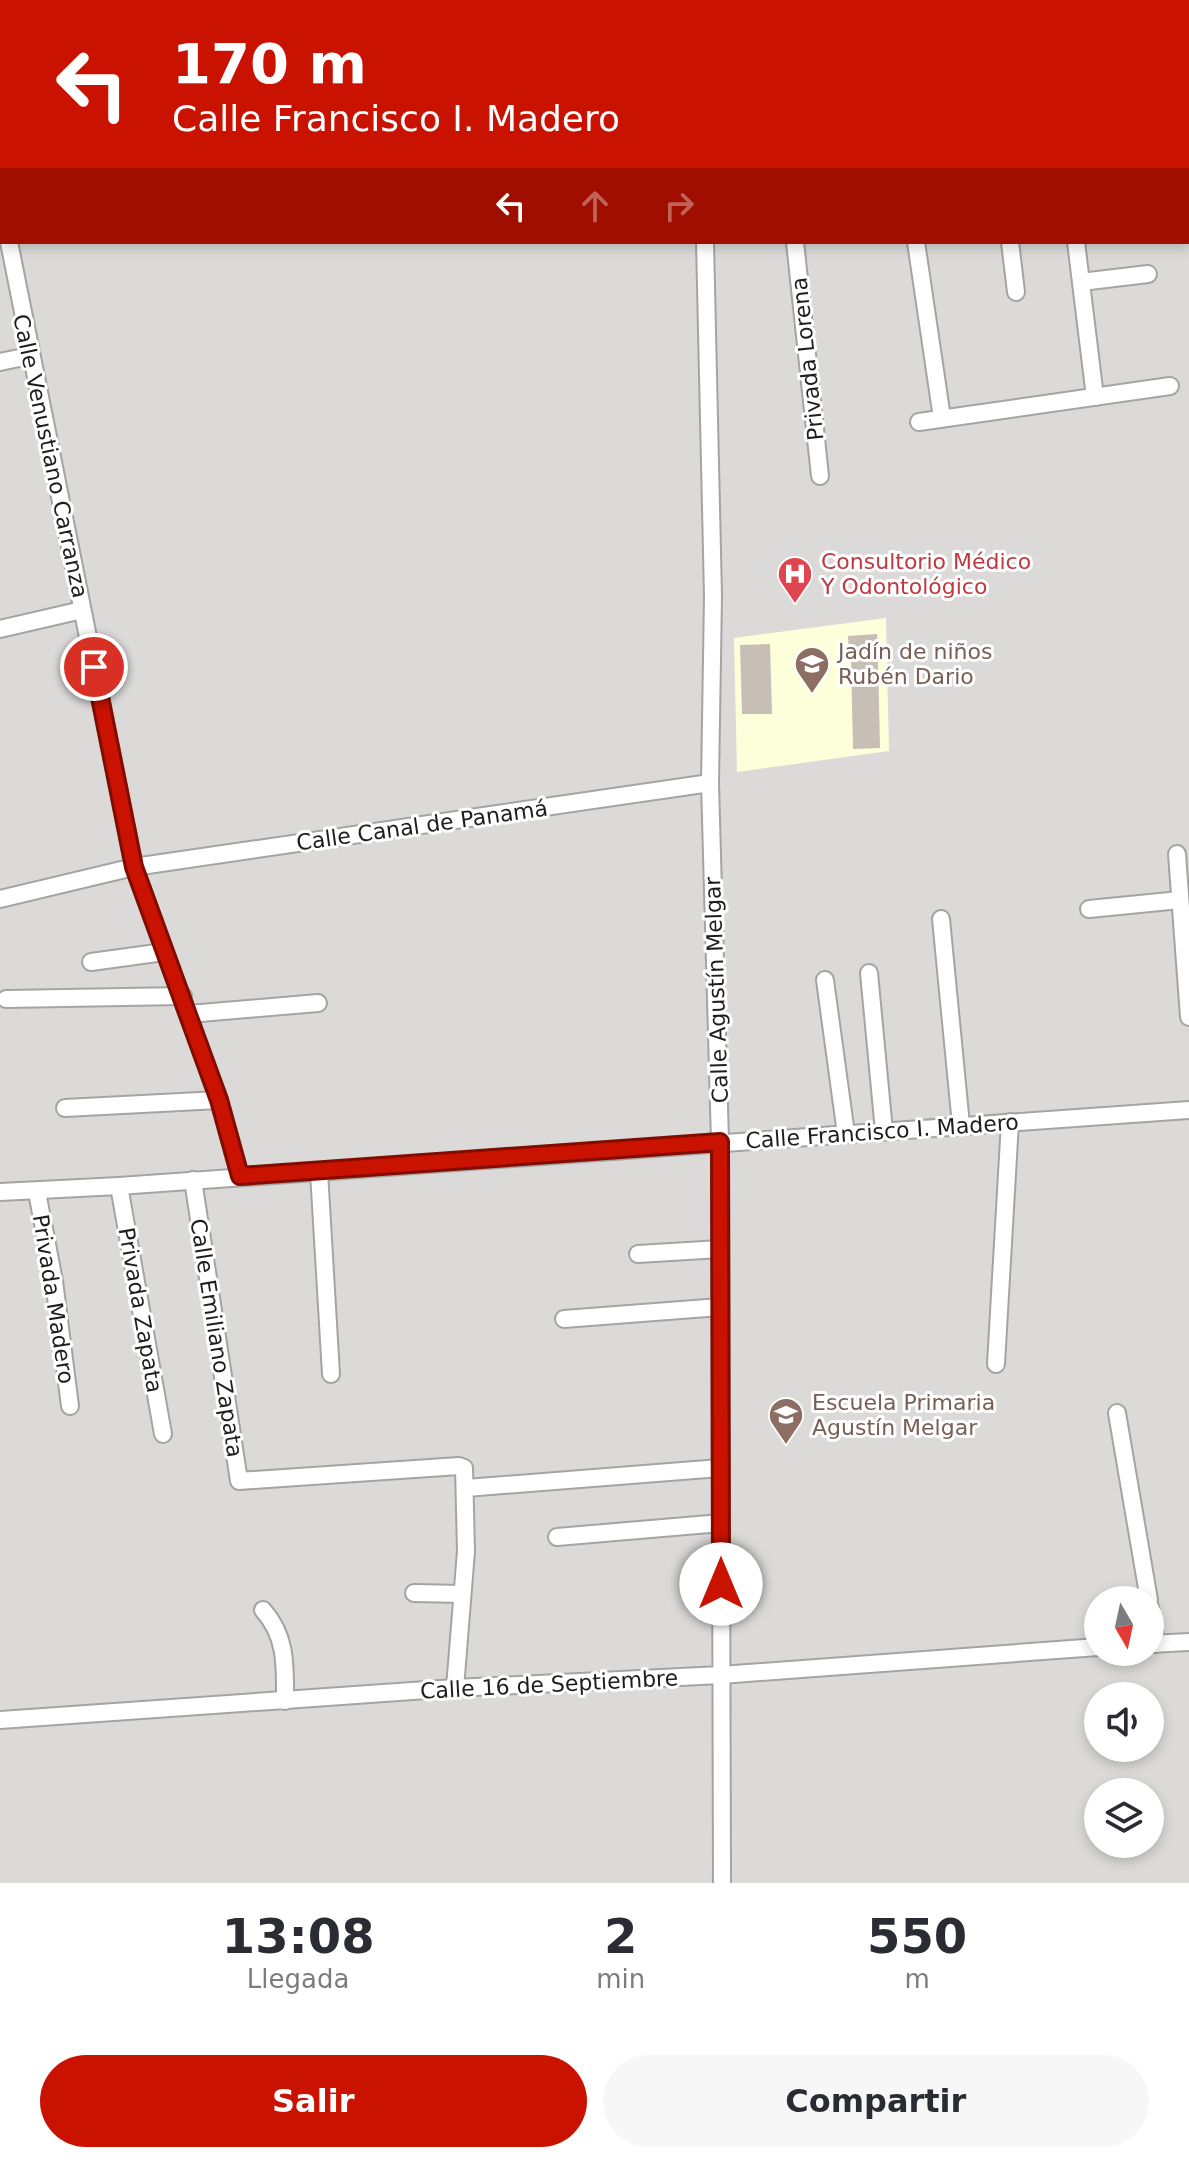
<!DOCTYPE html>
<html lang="es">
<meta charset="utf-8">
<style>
:root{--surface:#fff;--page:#f7f7f7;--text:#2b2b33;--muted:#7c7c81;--accent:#c91200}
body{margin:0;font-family:"DejaVu Sans",sans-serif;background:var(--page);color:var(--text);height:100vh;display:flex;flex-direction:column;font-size:30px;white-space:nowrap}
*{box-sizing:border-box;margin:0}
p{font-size:26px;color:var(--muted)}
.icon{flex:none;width:44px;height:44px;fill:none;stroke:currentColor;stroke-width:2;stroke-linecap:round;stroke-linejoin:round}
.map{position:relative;height:1883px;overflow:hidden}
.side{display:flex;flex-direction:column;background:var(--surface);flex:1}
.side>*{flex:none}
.top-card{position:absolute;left:0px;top:0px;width:1190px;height:244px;box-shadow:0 4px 12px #0003;background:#c91200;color:#fff;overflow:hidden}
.needle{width:52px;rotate:171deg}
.fabs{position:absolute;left:1084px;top:1586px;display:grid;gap:16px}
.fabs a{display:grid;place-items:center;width:80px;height:80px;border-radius:50%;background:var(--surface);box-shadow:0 4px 12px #0003;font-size:40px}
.pin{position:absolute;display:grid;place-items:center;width:68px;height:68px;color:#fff;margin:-34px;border:4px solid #fff;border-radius:50%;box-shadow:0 2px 8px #0007}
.me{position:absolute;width:88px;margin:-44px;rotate:0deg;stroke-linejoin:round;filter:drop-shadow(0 0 6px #0008)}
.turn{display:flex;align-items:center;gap:28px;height:168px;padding:0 40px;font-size:36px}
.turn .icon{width:104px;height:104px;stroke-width:2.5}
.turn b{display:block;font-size:56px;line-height:68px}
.lanes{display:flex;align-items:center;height:76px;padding:0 40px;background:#0003;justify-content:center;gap:40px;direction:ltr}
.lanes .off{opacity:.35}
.eta{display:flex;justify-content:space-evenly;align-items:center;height:136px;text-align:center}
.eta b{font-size:48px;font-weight:700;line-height:56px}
.button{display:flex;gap:16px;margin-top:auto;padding:16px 40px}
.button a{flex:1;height:92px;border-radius:48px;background:var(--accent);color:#fff;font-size:32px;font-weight:700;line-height:92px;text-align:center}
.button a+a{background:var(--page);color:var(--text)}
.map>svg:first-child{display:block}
</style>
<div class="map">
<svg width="1189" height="1883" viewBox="0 0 1189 1883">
<rect width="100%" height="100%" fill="#efebe2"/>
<!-- residential -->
<path fill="#dbdad9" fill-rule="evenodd" d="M0 0H1189V1883H0ZM2 2H1188V242H2ZM1098 1600H1150V1652H1098ZM1098 1696H1150V1748H1098ZM1098 1792H1150V1844H1098Z"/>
<!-- education -->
<path fill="#fcffda" d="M886 618 889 751 737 772 734 638Z"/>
<!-- building -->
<g fill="#c7beb5">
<path d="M877 634 878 653 849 654 848 636Z"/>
<path d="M770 644 772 714H742L740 645Z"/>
<path d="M878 659 880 748 853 749 851 660Z"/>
</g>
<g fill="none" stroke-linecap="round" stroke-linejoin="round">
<defs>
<g id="street">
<path d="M1045 0V2"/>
<path d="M702 2V0"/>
<path d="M842 2 852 0"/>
<path d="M1008 2 1018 0"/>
<path d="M0 196 2 206"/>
<path d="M9 242 134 867 219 1100 240 1176"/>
<path d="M705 242 713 596 710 783 720 1142 722 1883"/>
<path d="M795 242 820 476"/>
<path d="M916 242 942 418"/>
<path d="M1010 242 1016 292"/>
<path d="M1076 242 1095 397"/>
<path d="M1081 282 1148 274"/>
<path d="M0 362 29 356"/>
<path d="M919 422 1170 386"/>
<path d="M0 629 82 610"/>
<path d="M1177 854 1189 1017"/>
<path d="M0 899 134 867 710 783"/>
<path d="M1089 909 1180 900"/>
<path d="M941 919 961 1125"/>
<path d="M91 962 164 952"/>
<path d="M869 973 884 1131"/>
<path d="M825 980 846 1134"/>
<path d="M6 999 183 996"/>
<path d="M189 1014 318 1003"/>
<path d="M65 1108 219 1100"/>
<path d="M319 1172 331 1374"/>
<path d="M193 1180 239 1481 459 1466 464 1468 466 1551 455 1688"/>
<path d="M119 1186 163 1434"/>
<path d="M0 1192 119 1186 1189 1110"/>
<path d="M37 1192 54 1281 70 1406"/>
<path d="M638 1254 720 1249"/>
<path d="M564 1319 720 1307"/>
<path d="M996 1364 1010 1122"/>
<path d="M1117 1413 1149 1600"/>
<path d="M466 1488 720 1468"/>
<path d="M557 1537 721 1523"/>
<path d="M414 1593 462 1594"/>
<path d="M1150 1607 1156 1644"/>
<path d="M263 1610C287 1637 285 1666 285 1701"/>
<path d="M1150 1644 1189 1642"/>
<path d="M0 1720 455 1688 721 1675 1098 1647"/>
</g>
</defs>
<!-- street casing -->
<use href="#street" stroke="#a4a4a4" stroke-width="20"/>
<!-- street -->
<use href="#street" stroke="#fff" stroke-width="16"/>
</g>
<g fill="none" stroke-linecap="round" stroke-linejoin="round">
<defs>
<path id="route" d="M94 667 134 867 219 1100 240 1176 720 1142 721 1584"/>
</defs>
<!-- route casing -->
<use href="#route" stroke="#830c00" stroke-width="20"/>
<!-- route -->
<use href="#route" stroke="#c91200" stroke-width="14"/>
</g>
<!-- icons -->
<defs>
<symbol id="hospital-pin" viewBox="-11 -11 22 30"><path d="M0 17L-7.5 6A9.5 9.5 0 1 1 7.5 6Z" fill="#e0444e" stroke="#fff"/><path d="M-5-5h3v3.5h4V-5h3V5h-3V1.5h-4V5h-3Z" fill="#fff"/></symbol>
<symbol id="school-pin" viewBox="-11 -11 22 30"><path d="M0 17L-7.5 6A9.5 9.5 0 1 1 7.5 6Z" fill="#8d6e63" stroke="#fff"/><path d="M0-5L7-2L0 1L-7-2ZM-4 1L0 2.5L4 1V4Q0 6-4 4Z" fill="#fff"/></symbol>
</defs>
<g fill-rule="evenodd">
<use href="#hospital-pin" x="775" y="554" width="40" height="54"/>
<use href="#school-pin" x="792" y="644" width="40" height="54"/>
<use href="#school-pin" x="766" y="1395" width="40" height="54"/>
</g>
<g text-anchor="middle" stroke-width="6" stroke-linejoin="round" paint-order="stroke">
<!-- street labels -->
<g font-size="22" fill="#1d1d1d" stroke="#fff">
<text transform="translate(807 359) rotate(-96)" y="8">Privada Lorena</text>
<text transform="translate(51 456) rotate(78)" y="8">Calle Venustiano Carranza</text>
<text transform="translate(422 825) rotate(-8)" y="8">Calle Canal de Panamá</text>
<text transform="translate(716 990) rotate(-92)" y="8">Calle Agustín Melgar</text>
<text transform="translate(882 1131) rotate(-4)" y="8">Calle Francisco I. Madero</text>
<text transform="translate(54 1299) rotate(81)" y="8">Privada Madero</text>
<text transform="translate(141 1310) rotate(80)" y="8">Privada Zapata</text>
<text transform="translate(217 1338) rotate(81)" y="8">Calle Emiliano Zapata</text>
<text transform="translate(549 1684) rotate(-3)" y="8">Calle 16 de Septiembre</text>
</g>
<!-- health labels -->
<g font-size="22" fill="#be3a42" stroke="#fff" text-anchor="start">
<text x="821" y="569">Consultorio Médico<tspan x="821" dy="25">Y Odontológico</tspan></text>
</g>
<!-- education labels -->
<g font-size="22" fill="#785e54" stroke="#fff" text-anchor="start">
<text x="838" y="659">Jadín de niños<tspan x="838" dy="25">Rubén Dario</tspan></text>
<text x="812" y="1410">Escuela Primaria<tspan x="812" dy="25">Agustín Melgar</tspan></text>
</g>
</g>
</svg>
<div class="fabs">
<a><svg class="needle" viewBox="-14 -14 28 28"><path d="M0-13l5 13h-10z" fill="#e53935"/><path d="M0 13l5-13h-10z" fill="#7c7c81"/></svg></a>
<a><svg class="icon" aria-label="sound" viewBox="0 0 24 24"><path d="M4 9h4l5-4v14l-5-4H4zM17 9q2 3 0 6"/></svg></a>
<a><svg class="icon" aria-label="layers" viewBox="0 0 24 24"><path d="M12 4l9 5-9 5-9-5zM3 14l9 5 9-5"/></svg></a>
</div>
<div class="pin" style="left:94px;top:667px;background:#d93025"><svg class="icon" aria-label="arrive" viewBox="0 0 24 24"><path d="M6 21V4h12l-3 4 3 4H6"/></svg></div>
<svg class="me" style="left:721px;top:1584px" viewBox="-20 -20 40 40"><circle r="19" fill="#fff"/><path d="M0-13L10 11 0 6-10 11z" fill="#c91200"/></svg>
<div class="top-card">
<div class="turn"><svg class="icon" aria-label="left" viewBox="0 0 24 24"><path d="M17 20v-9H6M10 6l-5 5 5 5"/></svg><div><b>170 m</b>Calle Francisco I. Madero</div></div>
<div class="lanes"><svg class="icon" aria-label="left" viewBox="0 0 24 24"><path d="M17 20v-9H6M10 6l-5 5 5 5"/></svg><svg class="icon off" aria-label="ahead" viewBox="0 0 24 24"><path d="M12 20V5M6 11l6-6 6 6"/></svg><svg class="icon off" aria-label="right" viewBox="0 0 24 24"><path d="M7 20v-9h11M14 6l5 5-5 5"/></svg></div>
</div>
</div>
<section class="side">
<div class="eta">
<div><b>13:08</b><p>Llegada</p></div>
<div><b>2</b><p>min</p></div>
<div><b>550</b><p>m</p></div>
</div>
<div class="button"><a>Salir</a><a>Compartir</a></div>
</section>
